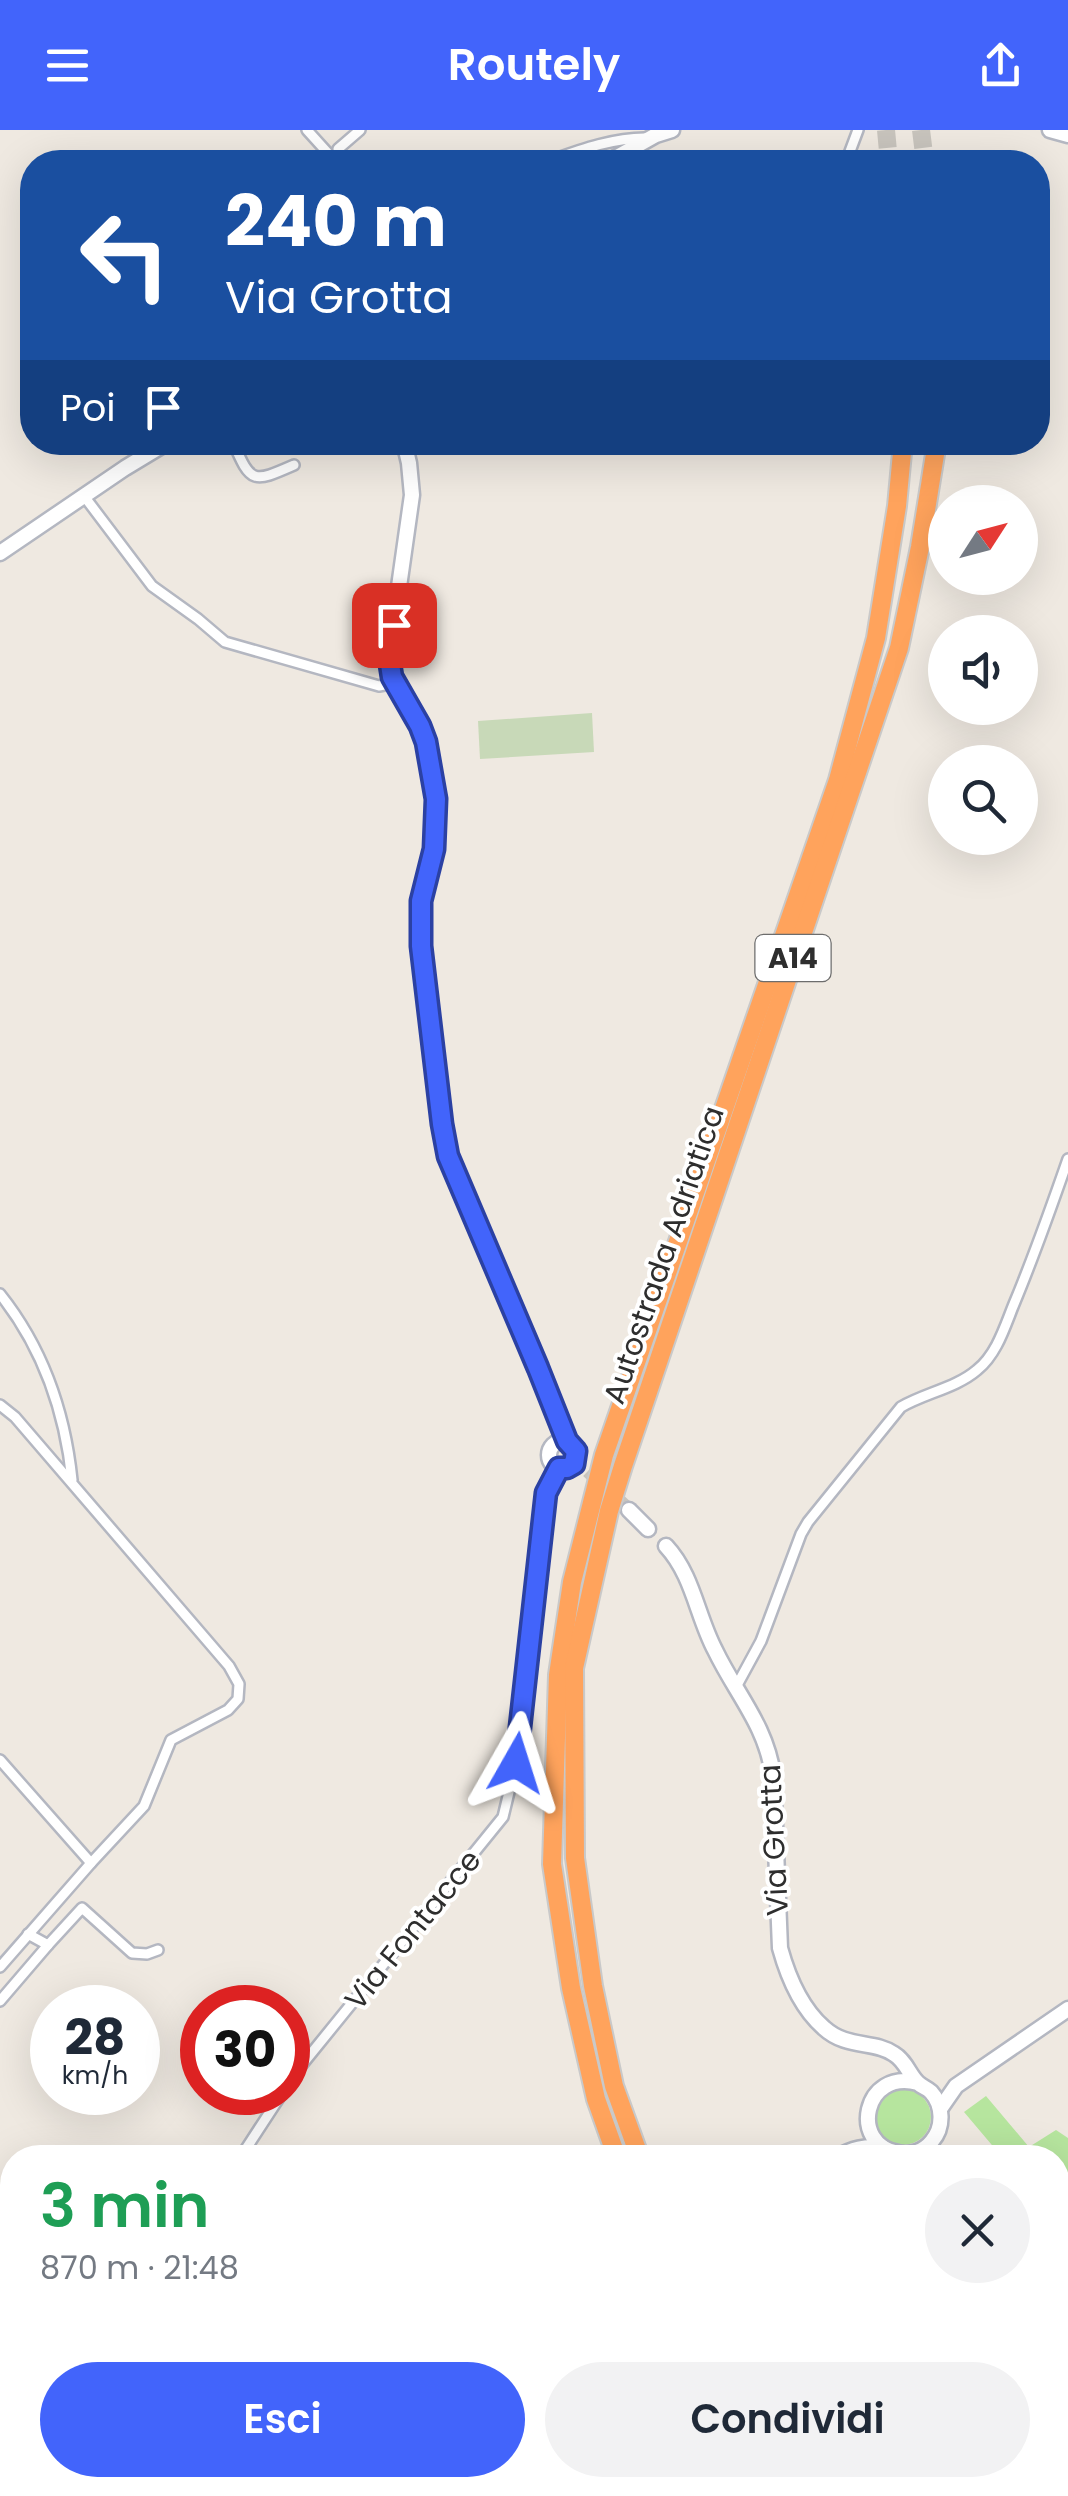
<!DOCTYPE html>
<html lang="it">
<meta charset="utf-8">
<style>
:root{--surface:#fff;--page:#f2f2f3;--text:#1f2937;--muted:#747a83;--accent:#4264fb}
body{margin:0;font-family:Poppins,sans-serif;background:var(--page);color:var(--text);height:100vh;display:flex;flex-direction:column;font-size:38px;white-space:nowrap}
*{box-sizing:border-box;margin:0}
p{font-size:32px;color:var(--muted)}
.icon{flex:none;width:55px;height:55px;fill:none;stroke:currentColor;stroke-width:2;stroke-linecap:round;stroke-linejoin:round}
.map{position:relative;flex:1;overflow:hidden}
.side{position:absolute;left:0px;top:2015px;width:1070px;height:352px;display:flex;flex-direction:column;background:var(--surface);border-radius:40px 40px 0 0;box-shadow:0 10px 40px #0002}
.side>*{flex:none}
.top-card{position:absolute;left:20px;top:20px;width:1030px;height:305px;border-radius:40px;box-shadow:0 10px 40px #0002;background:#1a4fa0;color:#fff;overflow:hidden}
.needle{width:65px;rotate:54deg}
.tools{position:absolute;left:928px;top:355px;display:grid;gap:20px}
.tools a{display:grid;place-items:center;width:110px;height:110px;border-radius:50%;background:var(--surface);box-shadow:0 10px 40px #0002;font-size:50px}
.speed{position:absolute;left:30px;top:1855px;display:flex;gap:20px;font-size:50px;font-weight:700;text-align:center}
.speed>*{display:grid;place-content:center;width:130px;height:130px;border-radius:50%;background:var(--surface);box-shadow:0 10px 40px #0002;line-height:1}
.speed small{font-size:25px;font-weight:400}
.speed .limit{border:15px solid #d22;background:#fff;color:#111}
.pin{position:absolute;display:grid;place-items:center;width:85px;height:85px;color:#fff;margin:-42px;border-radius:20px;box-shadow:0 5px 15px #0006}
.me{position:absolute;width:110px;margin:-55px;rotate:6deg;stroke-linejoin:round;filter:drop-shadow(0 0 8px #0008)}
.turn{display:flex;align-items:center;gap:35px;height:210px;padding:0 40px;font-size:45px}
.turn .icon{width:130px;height:130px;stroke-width:2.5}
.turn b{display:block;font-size:70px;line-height:85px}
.then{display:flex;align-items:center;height:95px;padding:0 40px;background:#0003;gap:20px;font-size:38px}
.round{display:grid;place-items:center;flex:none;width:105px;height:105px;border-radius:52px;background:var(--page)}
.headline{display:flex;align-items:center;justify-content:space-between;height:170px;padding:0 40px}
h1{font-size:60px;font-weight:600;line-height:75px;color:#1e9e55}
.action{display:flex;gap:20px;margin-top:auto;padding:20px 40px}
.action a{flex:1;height:115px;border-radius:60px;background:var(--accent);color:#fff;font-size:40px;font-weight:600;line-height:115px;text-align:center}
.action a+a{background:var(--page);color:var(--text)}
header{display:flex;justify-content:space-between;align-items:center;height:130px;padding:0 40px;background:var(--accent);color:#fff;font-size:45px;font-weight:600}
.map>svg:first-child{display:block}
</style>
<header><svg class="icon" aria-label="menu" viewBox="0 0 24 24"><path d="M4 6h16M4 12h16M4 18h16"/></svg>Routely<svg class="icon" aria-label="share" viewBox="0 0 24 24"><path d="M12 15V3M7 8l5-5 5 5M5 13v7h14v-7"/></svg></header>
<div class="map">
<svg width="1068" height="2366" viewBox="0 0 1068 2366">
<rect width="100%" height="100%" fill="#efe9e1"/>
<!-- green -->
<g fill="#b6e59e">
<circle cx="903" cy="1987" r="28"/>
<path d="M986 1966 1029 2017 1056 2000 1068 2008V2087L1058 2076V2028L1002 2027 964 1982Z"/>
</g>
<!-- cemetery -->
<path fill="#c8d9b8" d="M592 583 594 622 480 629 478 591Z"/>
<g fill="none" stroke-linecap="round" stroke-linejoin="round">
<!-- stream -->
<g stroke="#75cff0" stroke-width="2.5">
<path d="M736 2355 741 2366"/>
<path d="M408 2366 422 2355"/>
</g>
<!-- secondary-tunnel -->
<path stroke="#c8c4bd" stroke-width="14" stroke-dasharray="14 7" stroke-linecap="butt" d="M588 1341 629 1380"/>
<!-- highway-tunnel -->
<g stroke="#c8c4bd" stroke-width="18" stroke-dasharray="18 9" stroke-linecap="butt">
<path d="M886 0 889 32"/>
<path d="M921 0 925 32"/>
</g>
<defs>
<g id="street">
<path d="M307 0 336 32"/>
<path d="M338 19 360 0"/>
<path d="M546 32C577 21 614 7 648 8"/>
<path d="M846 32 858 0"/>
<path d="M233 312C251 354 253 353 294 335"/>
<path d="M84 366 152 456 198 489 225 512 379 556 395 553"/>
<path d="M0 1164C43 1218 65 1282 72 1350"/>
<path d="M0 1275 15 1287 229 1536 239 1554 238 1569 228 1580 171 1610 144 1676 91 1733 0 1837"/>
<path d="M736 1557 761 1511 801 1404 808 1392 901 1277C925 1263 956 1258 977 1240 997 1224 1005 1196 1014 1174 1034 1126 1051 1078 1068 1029"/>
<path d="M0 1630 91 1733"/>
<path d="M28 1804 48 1815 82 1778 132 1823 147 1824 158 1820"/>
<path d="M0 1871 48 1815"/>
<path d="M288 1956 301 1936 503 1687 516 1633 546 1363 559 1338"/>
<path d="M240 2028 283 1962"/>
<path d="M0 2098 12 2109"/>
<path d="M1058 2118 1068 2111"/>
<path d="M1058 2191 1068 2196"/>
<path d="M0 2341 12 2319"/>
<path d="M280 2355 292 2366"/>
<path d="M1009 2366 1010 2355"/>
</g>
<g id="secondary">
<path d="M1050 0 1068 5"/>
<path d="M608 32 656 5 672 0"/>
<path d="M404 312 409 333 412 365 389 527 391 547 418 590 426 612 436 669 434 719 421 771V816L442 994 448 1026 457 1048 538 1238 567 1311"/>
<path d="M0 423 125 338 168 312"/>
<circle cx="563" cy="1325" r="14"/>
<path d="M629 1380 648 1399"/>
<path d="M666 1416C693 1445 697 1486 715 1520 736 1564 766 1595 773 1645L780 1818C788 1847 801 1878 824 1898 847 1919 874 1910 894 1924 906 1931 909 1945 918 1953 922 1957 927 1958 931 1962 943 1975 944 1997 932 2011 924 2021 911 2026 898 2023 849 2015 863 1938 918 1953"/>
<path d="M940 1979 956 1956 1068 1879"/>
<path d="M835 2028C852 2019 865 2015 884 2018"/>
<path d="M1058 2098 1068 2093"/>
<path d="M1058 2151 1068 2155"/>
<path d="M472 2366 476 2355"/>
</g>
<g id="highway">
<path d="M617 2028 596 1969 571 1858 552 1734 558 1545 572 1452 604 1325 838 650 876 508 897 376 903 312"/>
<path d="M640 2028 614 1956 593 1856 575 1728 574 1538 609 1381 623 1336 899 518 920 417 937 312"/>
<path d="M759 2355 765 2366"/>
<path d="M783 2355 789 2366"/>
</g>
</defs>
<!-- street casing -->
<use href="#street" stroke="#b4b7c1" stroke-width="14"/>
<!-- secondary casing -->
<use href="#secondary" stroke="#b4b7c1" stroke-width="19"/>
<!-- highway casing -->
<use href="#highway" stroke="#c9c9c9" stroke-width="22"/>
<!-- street -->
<use href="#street" stroke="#fff" stroke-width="9"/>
<!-- secondary -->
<use href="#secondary" stroke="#fff" stroke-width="14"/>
<!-- highway -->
<use href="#highway" stroke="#ffa35c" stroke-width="18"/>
</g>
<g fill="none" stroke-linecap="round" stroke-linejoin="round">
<defs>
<path id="route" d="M394 495 389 528 392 547 420 596 426 612 436 669 434 719 421 771V816L442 994 448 1026 538 1238 567 1311 576 1321 574 1334 567 1338H559L546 1363 516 1633"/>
</defs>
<!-- route casing -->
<use href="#route" stroke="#2b41a3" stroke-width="25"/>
<!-- route -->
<use href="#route" stroke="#4264fb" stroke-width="18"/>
</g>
<g text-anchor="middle" stroke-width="8" stroke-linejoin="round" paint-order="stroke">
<!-- shield labels -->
<rect fill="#fff" stroke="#6d6d6d" stroke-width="2.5" x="755.5" y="805" width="75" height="46" rx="8"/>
<g font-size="28" font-weight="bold" fill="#2e2e2e">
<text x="793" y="838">A14</text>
</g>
<!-- street labels -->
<g font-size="30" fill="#2e2e2e" stroke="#fff">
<text transform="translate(664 1125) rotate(-71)" y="10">Autostrada Adriatica</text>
<text transform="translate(774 1710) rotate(-93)" y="10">Via Grotta</text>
<text transform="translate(413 1800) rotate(-51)" y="10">Via Fontacce</text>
</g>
</g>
</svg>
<div class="tools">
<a><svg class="needle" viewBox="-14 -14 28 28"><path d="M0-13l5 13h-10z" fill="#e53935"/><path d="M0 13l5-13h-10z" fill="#747a83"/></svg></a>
<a><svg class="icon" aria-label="sound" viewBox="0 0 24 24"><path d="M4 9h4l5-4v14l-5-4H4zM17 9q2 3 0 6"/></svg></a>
<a><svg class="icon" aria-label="search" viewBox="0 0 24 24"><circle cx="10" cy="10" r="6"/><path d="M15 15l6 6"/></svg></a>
</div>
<div class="speed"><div>28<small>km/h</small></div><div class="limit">30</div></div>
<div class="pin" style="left:394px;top:495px;background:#d93025"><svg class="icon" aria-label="arrive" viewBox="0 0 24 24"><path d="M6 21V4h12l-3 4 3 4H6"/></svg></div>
<svg class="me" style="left:516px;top:1633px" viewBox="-20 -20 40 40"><path d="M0-17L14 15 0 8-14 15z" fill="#4264fb" stroke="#fff" stroke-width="4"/></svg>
<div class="top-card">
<div class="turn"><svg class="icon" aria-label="left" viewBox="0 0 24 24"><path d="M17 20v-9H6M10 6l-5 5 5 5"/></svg><div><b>240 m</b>Via Grotta</div></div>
<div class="then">Poi<svg class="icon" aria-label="arrive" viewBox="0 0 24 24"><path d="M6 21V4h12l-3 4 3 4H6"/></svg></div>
</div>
<section class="side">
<div class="headline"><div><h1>3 min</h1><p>870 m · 21:48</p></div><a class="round"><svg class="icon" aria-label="close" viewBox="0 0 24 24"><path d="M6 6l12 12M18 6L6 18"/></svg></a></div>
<div class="action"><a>Esci</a><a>Condividi</a></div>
</section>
</div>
